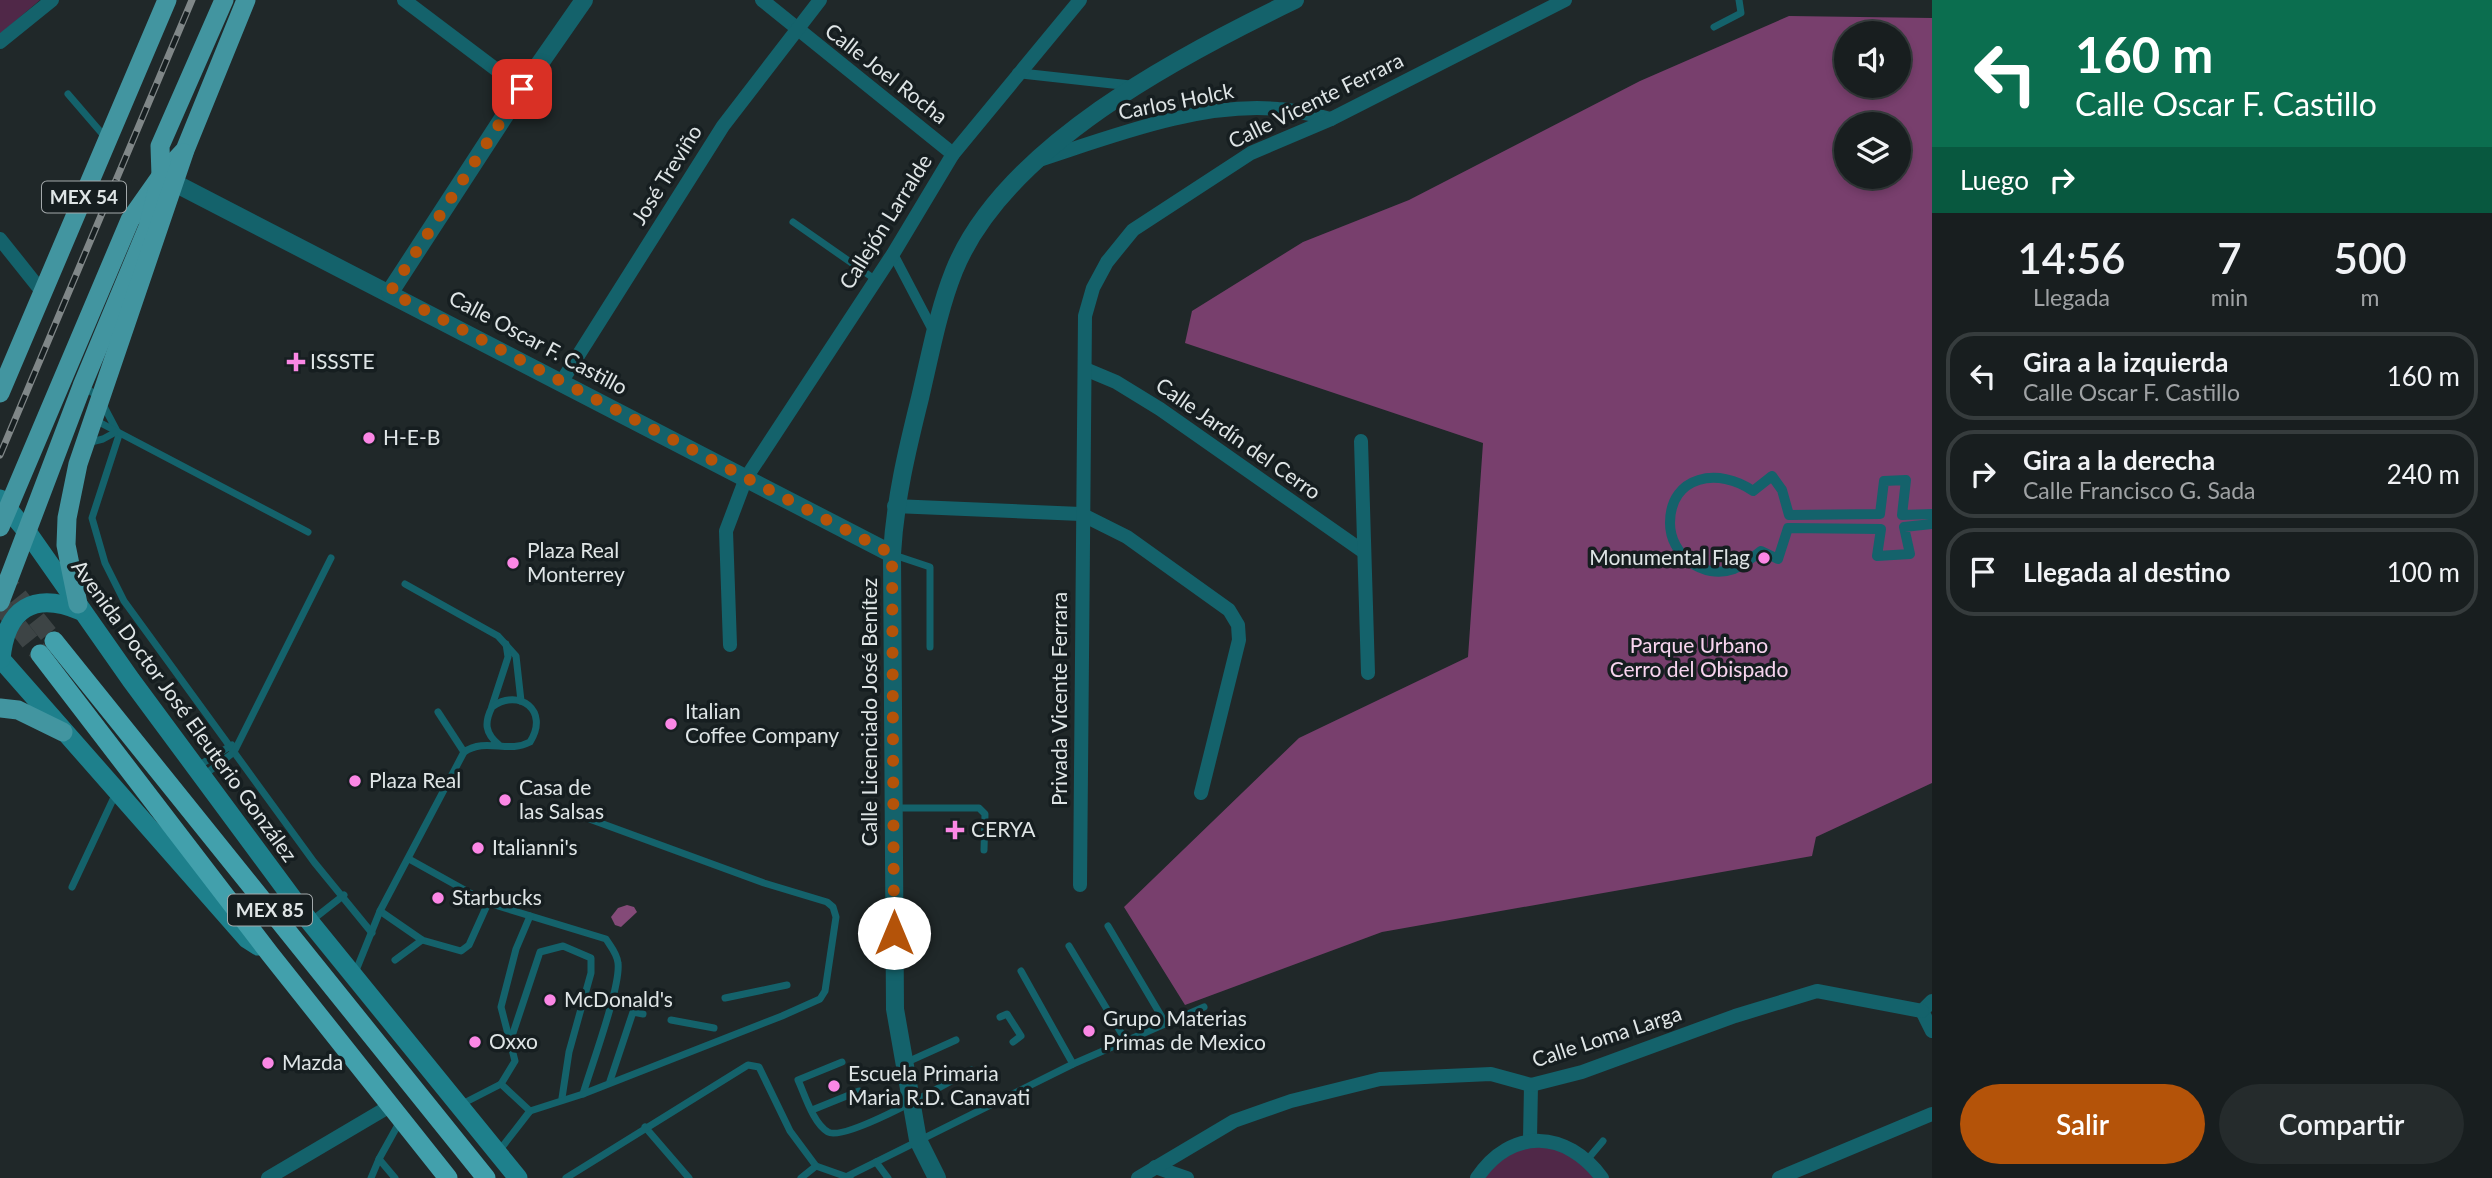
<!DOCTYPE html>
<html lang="es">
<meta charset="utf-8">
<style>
:root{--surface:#181e1f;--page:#252b2c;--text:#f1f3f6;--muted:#9fa2a4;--line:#363c3d;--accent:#b45309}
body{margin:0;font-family:Lato,sans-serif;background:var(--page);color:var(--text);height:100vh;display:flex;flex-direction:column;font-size:26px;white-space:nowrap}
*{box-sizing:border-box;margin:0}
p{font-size:23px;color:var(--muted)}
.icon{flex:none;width:38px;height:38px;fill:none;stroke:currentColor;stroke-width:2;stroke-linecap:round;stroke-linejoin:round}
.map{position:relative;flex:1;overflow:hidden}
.sheet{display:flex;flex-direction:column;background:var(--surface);width:560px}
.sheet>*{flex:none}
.banner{background:#0b6e4f;color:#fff;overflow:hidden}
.fabs{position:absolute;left:1834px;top:21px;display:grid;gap:14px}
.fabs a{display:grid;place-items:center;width:77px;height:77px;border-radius:50%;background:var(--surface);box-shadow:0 4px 10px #0003,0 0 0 2px var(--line);font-size:35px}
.pin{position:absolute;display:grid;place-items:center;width:60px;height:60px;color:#fff;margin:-30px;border-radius:14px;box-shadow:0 4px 10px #0006}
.me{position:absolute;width:77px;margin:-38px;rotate:0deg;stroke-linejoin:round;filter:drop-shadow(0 0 5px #0008)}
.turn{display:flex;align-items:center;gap:24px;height:147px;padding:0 28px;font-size:32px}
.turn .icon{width:91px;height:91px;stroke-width:2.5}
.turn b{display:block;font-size:49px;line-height:60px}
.then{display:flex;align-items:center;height:66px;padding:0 28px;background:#0003;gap:14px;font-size:26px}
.eta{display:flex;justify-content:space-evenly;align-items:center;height:119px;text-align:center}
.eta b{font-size:42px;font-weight:600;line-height:49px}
.button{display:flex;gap:14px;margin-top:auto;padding:14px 28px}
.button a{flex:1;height:80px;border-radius:42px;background:var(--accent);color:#fff;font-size:28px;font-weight:600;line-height:80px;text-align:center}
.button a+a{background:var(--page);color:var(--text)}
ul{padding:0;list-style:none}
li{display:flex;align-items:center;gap:21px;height:88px;margin:0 14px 10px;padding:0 14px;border:4px solid var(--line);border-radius:28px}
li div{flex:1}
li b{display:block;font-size:26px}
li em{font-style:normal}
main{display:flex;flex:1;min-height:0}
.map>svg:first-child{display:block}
</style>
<main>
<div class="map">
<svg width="1932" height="1178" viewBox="0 0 1932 1178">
<rect width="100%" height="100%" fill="#202829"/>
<!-- green -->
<g fill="#502848">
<path d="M0 0H40L0 34Z"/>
<path d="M1555 1144 1602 1178H1477L1511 1146Z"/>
</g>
<!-- forest -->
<path fill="#783f6d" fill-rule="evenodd" d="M1789 16 1932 18V783L1816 837 1812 856 1382 932 1185 1005 1124 907 1299 738 1468 657 1483 443 1185 343 1192 311 1303 242 1409 200 1640 81ZM1846 33H1899V86H1846ZM1846 124H1899V177H1846Z"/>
<!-- water -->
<path fill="#844a78" d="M627 905 634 907 637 912 621 927 615 925 611 917 618 908Z"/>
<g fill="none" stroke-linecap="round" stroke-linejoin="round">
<!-- trunk-tunnel -->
<g stroke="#3d4445" stroke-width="19" stroke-dasharray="19 10" stroke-linecap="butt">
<path d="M0 574 54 641"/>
<path d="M0 604 40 654"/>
</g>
<!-- service -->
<g stroke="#14626b" stroke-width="7">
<path d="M1714 27 1741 13 1739 0"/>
<path d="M68 94 105 137"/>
<path d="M793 222 876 280"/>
<path d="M83 386 99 397 119 435 92 518 105 563 124 601 314 862 372 933"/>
<path d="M95 420 308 532"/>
<path d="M87 443 103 439 114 433"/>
<path d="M894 555 930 567V647"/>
<path d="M405 584 498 636 516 656 521 701"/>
<path d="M492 706 508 657 506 644"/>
<path d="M438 712 464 752"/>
<path d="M198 766 232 745"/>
<path d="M203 776 234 752 331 558"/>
<path d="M894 808H979L985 814 984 850"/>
<path d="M409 859 488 903 606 939C611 947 617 953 618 963 621 986 591 1067 583 1094"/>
<path d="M72 887 116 793"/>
<path d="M380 911 422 940 461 951 469 945 488 903"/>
<path d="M311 921 344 895"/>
<path d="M1108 926 1166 1024"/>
<path d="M1069 946 1126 1041"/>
<path d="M395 960 422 940"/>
<path d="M1021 971 1073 1064"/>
<path d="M355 973 380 911 464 752C486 737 508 754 530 742 550 711 519 687 492 707 484 723 485 733 499 745"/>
<path d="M725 998 787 985"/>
<path d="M1000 1017 1007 1014 1021 1036 1013 1042"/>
<path d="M671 1020 714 1028"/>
<path d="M511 1039 540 952 563 946 591 958V973L569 1052 562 1098"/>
<path d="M842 1062 798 1080C805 1095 813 1123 828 1132 846 1142 949 1082 971 1070"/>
<path d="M905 1063 956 1040"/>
<path d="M610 1081 633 1012 643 1014"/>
<path d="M501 1084 515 1061 501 1007 516 949 530 916"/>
<path d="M462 1104 501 1084 530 1111"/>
<path d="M812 1110 859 1091"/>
<path d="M645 1127 689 1178"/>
<path d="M499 1151 530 1111 583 1094 782 1016 820 999 825 991 836 917 833 907 827 902 764 883 573 813"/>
<path d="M1587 1160 1603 1141"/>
<path d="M876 1162 888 1178"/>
<path d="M848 1176 1073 1064 1204 1007"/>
<path d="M371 1178 379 1159"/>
<path d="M395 1178 379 1159 399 1123"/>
<path d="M566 1178 748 1065 759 1067 790 1131 816 1166 850 1178"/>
<path d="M801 1178 816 1166"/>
</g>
<!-- pedestrian -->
<g stroke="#14626b" stroke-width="10">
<path d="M1017 73 1135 86"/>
<path d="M893 254 935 334"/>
<path d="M1932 514 1902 515 1906 480 1884 481 1880 514 1789 515 1782 490 1772 476 1753 491C1719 467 1670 475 1670 523 1670 555 1703 580 1734 569 1743 565 1753 557 1761 551L1778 559 1788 528 1881 529 1877 556 1910 554 1904 527 1932 524"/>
</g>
<!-- minor -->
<g stroke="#14626b" stroke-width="14">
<path d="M404 0 522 89"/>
<path d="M762 0 953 154"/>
<path d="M0 42 52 0"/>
<path d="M1039 160C1113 136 1200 102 1278 109 1296 110 1314 115 1331 119"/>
<path d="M0 239 43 293"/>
<path d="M1085 369 1116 382 1160 409 1364 552"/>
<path d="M562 381 723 126 820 0"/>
<path d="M1361 441 1368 673"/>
<path d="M894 506 1081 514 1127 537 1229 610 1238 625 1239 640 1201 793"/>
<path d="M730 645 726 531 746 478 893 254 953 154 1080 0"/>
<path d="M1080 885 1085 316 1093 288 1107 262 1133 230 1251 153 1331 119 1565 0"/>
<path d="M1922 1011 1932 1031"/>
<path d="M1922 1011 1932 1001"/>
<path d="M1530 1139 1531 1085"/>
<path d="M1155 1167 1187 1178"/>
<path d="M268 1178 390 1106"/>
<path d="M1138 1178 1234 1121 1291 1101 1380 1079 1491 1074 1531 1085 1582 1072 1735 1016 1817 991 1922 1011"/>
<path d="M1477 1178C1511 1127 1567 1130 1602 1178"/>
<path d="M1779 1178 1932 1114"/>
</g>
<!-- tertiary -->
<g stroke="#14626b" stroke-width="18">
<path d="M161 176 892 554"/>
<path d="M390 292 522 89 584 0"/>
<path d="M937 1178 918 1140 895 1009 892 554C895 500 907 450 920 398 930 356 938 311 954 271 1004 147 1180 55 1295 0"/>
</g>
<!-- secondary -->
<g stroke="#1e808c" stroke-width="19">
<path d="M0 499 28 533 131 680 310 922 518 1178"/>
<path d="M0 658 247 939 258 946"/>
<path d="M1 659C6 608 34 591 81 611"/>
</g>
<!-- primary -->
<g stroke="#4295a0" stroke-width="19">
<path d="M0 393 167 0"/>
<path d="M0 527 130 220 161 176 185 150 246 0"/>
<path d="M0 602 82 386 148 227 161 176 160 146 224 0"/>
<path d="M78 604 66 545 67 518 78 464 184 153"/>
<path d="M0 708 18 710 63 732"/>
</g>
<!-- trunk -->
<g stroke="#42a0ac" stroke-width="19">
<path d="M54 641 486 1178"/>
<path d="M40 654 270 954 448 1178"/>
</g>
<defs>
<path id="rail" d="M0 455 192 0"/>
</defs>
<!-- rail casing -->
<use href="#rail" stroke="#808788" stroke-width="7"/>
<!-- rail -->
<use href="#rail" stroke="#161e20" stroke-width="4.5" stroke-dasharray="13" stroke-linecap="butt"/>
</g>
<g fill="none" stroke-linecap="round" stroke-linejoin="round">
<!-- route -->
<path stroke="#b45309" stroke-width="12" stroke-dasharray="0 21.6" d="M522 89 390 292 892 554 894 933"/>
</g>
<!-- markers -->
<g fill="#fb87e5" stroke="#161e20" stroke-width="2.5">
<path d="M292.5 351.5h7v7h7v7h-7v7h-7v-7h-7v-7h7z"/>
<circle cx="369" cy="438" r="7"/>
<circle cx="1764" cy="558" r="7"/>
<circle cx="513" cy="563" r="7"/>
<circle cx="671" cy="724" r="7"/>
<circle cx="355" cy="781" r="7"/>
<circle cx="505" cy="800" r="7"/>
<path d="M951.5 819.5h7v7h7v7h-7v7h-7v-7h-7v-7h7z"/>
<circle cx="478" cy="848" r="7"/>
<circle cx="438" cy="898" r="7"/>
<circle cx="550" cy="1000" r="7"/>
<circle cx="1089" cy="1031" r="7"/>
<circle cx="475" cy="1042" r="7"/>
<circle cx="268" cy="1063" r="7"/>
<circle cx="834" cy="1086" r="7"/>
</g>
<g text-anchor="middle" stroke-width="7" stroke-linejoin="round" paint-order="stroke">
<!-- shield labels -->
<g fill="#161e20" stroke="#a3a9ab" stroke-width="2">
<rect x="42" y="181.5" width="84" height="31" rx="5"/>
<rect x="228" y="894.5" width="84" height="31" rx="5"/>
</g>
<g font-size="19" font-weight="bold" fill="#dfe5e6">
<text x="84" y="204">MEX 54</text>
<text x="270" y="917">MEX 85</text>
</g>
<!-- street labels -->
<g font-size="21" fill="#dfe5e6" stroke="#161e20">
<text transform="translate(886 74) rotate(38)" y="7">Calle Joel Rocha</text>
<text transform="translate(1316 101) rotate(-26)" y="7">Calle Vicente Ferrara</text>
<text transform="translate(1176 102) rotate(-11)" y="7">Carlos Holck</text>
<text transform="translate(667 175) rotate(-58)" y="7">José Treviño</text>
<text transform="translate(886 222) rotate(-58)" y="7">Callejón Larralde</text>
<text transform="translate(538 343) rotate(28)" y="7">Calle Oscar F. Castillo</text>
<text transform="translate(1238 439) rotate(35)" y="7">Calle Jardín del Cerro</text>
<text transform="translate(1060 699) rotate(-90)" y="7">Privada Vicente Ferrara</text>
<text transform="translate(184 711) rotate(54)" y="7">Avenida Doctor José Eleuterio González</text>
<text transform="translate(870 712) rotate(-90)" y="7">Calle Licenciado José Benítez</text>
<text transform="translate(1607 1037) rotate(-18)" y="7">Calle Loma Larga</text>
</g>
<!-- poi labels -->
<g font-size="21" fill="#dfe5e6" stroke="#161e20" text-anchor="start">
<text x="310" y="369">ISSSTE</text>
<text x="383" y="445">H-E-B</text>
<text x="527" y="558">Plaza Real<tspan x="527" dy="24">Monterrey</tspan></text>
<text x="1750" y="565" text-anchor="end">Monumental Flag</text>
<text x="685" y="719">Italian<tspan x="685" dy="24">Coffee Company</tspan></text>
<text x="369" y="788">Plaza Real</text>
<text x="519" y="795">Casa de<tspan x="519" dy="24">las Salsas</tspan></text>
<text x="971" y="837">CERYA</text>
<text x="492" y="855">Italianni's</text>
<text x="452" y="905">Starbucks</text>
<text x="564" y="1007">McDonald's</text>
<text x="1103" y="1026">Grupo Materias<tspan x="1103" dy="24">Primas de Mexico</tspan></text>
<text x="489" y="1049">Oxxo</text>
<text x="282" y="1070">Mazda</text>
<text x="848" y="1081">Escuela Primaria<tspan x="848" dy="24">Maria R.D. Canavati</tspan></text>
</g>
<!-- park labels -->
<g font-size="21" fill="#f8d4ef" stroke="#161e20">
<text x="1699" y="653">Parque Urbano<tspan x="1699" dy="24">Cerro del Obispado</tspan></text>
</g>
</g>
</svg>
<div class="fabs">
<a><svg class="icon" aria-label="sound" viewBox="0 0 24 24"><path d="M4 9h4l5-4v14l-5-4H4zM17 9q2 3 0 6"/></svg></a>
<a><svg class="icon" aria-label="layers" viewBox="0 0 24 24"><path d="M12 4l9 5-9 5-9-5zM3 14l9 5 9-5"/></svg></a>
</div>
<div class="pin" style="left:522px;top:89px;background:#d93025"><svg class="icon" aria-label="arrive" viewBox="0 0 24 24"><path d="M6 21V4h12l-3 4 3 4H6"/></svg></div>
<svg class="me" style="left:894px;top:933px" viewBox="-20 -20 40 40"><circle r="19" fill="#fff"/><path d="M0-13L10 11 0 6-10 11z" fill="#b45309"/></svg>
</div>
<section class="sheet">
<div class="banner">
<div class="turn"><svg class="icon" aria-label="left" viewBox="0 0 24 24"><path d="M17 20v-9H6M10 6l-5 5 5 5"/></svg><div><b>160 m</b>Calle Oscar F. Castillo</div></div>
<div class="then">Luego<svg class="icon" aria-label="right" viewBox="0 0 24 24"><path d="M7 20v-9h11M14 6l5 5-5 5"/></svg></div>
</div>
<div class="eta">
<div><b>14:56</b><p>Llegada</p></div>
<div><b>7</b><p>min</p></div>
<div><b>500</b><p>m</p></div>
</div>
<ul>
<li><svg class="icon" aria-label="left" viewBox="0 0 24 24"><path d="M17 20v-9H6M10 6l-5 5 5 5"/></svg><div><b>Gira a la izquierda</b><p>Calle Oscar F. Castillo</p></div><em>160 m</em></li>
<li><svg class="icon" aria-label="right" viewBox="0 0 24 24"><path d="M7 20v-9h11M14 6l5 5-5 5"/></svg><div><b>Gira a la derecha</b><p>Calle Francisco G. Sada</p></div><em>240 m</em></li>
<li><svg class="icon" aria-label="arrive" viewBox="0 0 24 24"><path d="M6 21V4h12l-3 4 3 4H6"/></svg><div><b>Llegada al destino</b></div><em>100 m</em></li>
</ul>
<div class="button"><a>Salir</a><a>Compartir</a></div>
</section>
</main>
